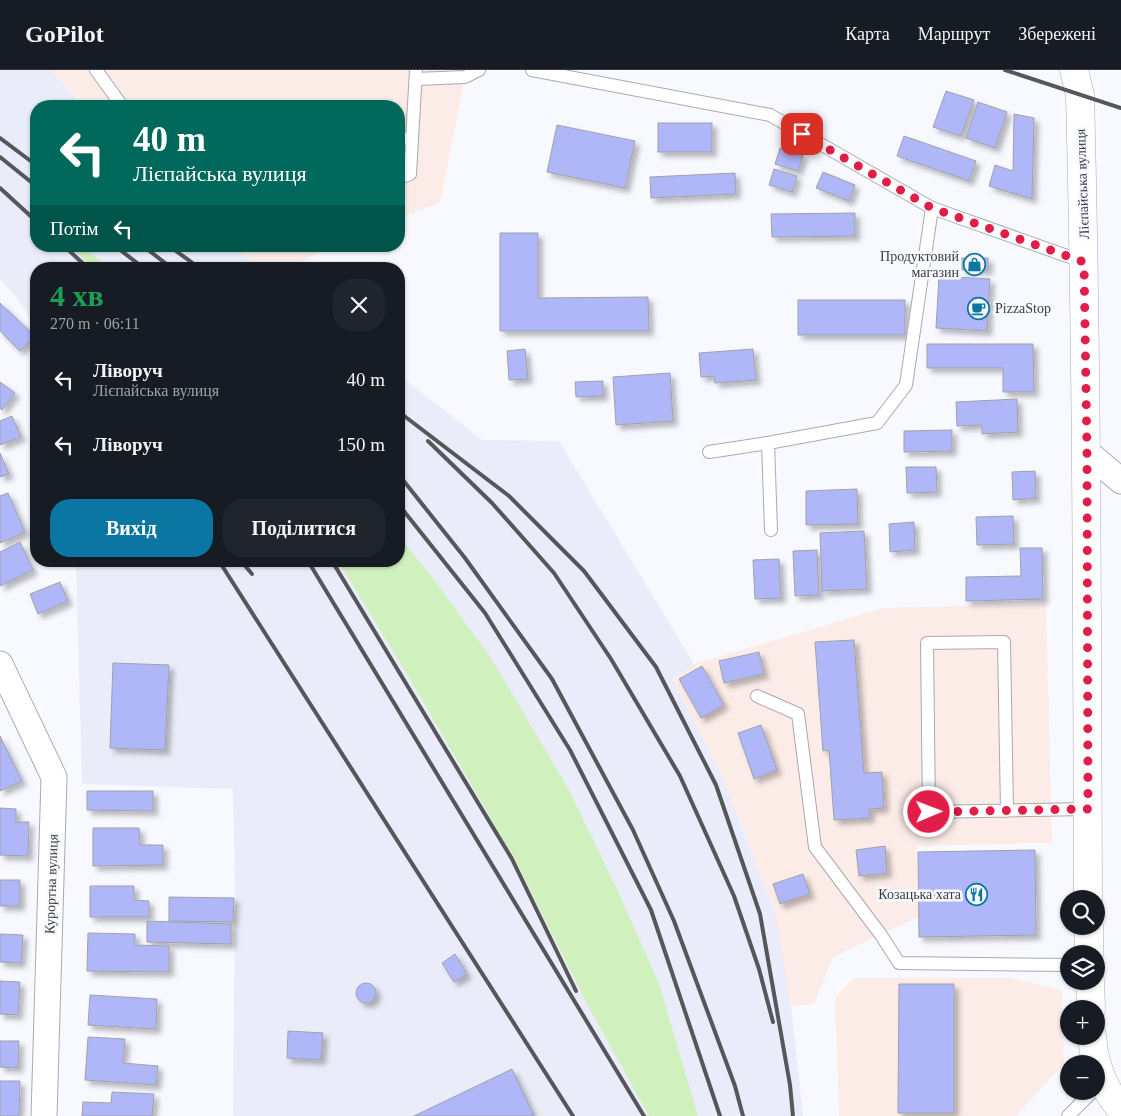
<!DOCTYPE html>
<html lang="uk">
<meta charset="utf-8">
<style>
:root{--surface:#171b24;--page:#20242c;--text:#f1f3f6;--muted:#9ea1a6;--line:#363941;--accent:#0b76a1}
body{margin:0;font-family:"Times New Roman",serif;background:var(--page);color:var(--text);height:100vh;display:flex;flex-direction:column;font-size:19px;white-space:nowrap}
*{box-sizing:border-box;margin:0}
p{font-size:16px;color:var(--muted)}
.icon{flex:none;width:28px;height:28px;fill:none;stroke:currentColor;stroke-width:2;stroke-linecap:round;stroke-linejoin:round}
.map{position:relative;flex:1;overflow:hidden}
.side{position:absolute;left:30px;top:192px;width:375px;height:305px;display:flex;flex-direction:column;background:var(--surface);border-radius:20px;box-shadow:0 1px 4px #0004}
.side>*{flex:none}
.banner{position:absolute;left:30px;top:30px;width:375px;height:152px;border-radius:20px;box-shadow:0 1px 4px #0004;background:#00695c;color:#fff;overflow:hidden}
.fabs{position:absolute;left:1060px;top:820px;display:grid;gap:10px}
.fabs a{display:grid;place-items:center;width:45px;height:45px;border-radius:50%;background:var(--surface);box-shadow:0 1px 4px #0004;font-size:25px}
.pin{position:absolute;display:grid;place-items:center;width:42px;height:42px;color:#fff;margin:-21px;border-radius:10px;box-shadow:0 2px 8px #0006}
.me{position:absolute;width:55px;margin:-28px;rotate:89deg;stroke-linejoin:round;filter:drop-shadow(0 0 4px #0008)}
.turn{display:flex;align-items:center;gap:18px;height:105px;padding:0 20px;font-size:22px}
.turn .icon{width:65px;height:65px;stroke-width:2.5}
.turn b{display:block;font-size:35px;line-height:42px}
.then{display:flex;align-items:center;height:48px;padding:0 20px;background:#0003;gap:10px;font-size:19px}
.round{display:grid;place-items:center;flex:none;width:52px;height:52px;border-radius:20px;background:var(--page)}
.head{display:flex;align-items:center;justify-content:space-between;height:85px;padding:0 20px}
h1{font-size:30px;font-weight:600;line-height:38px;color:#1e9e55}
.action{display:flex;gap:10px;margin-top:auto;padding:10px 20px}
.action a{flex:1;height:58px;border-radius:20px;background:var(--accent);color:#fff;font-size:20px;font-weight:600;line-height:58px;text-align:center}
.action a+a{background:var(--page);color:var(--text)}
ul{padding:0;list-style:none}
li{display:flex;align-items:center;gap:15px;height:65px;padding:0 20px}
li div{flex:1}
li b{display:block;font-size:19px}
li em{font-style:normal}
header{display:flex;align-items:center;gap:30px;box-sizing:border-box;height:70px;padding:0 25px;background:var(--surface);border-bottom:1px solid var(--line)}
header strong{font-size:24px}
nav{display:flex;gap:28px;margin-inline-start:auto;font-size:18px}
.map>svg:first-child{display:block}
</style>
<header>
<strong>GoPilot</strong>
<nav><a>Карта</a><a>Маршрут</a><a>Збережені</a></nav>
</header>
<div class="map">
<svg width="1121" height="1046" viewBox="0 0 1121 1046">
<defs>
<filter id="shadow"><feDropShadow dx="4.5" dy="4.5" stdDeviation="2.5" flood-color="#0004"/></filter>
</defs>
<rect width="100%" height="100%" fill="#f8f9ff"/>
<!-- industrial -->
<g fill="#fcece8">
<path d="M50 0H464L465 7 440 133 399 148V36H82Z"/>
<path d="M233 176H330L290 199H263Z"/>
<path d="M1046 534 1052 773 917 776 918 847 833 887 814 934 791 936 773 839 740 750 672 608 694 594 884 538Z"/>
<path d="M854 908H1010L1062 920 1064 994 1015 1046H839L835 928Z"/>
</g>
<!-- built -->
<g fill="#eaecf9">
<path d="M0 0H50L82 36H36V176H233L263 199H36V255L13 223 0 209Z"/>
<path d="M399 305 482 370 559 371 694 594 672 608 723 708 774 839 791 936 803 1046H233L235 813 233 719 82 714 76 491H399Z"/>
</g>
<!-- green -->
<g fill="#d0f1be">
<path d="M70 176H81L111 199H94Z"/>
<path d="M399 466 432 507 491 588 569 720 615 815 659 914 698 1046H649L587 934 518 795 410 609 338 491H399Z"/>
</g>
<!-- building -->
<g fill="#b0b7f8" stroke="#a0a1a9" filter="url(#shadow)">
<path d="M946 21 974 30 961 66 933 57Z"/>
<path d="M978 32 1007 42 995 78 966 68Z"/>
<path d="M1014 44 1034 48 1032 129 989 116 995 95 1013 101Z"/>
<rect x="658" y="53" width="54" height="29"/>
<path d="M557 55 635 71 625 118 547 102Z"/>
<path d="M904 66 976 91 969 111 897 86Z"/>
<path d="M780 78 803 85 798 101 775 94Z"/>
<path d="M774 99 797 106 792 122 769 115Z"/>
<path d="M823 102 855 115 849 131 816 118Z"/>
<path d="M735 103 736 124 651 128 650 107Z"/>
<path d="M855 143V166L772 167 771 144Z"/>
<path d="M500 163H538V228L648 227 649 261H500Z"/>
<rect x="962" y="188" width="26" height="12"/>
<path d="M939 206 990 209 987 261 936 258Z"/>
<rect x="798" y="230" width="107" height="35"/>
<path d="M0 233 35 266 20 281 0 261Z"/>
<path d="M927 274H1033L1034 322H1003V298H927Z"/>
<path d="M525 279 528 309 509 310 507 281Z"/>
<path d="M753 279 756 310 715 313 714 306 701 307 699 283Z"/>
<path d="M670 303 673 351 616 355 613 307Z"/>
<path d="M603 311V326L576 327 575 312Z"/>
<path d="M0 312 15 323 2 340 0 338Z"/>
<path d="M1017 329 1018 362 982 364V355L957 356 956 332Z"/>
<path d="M12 346 21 367 0 375V351Z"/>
<path d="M952 360V381L904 382V361Z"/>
<path d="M0 383 9 404 0 407Z"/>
<path d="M906 397H936L937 422 907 423Z"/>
<path d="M1035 401 1036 428 1013 430 1012 402Z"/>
<path d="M857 419 858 454 806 455V421Z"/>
<path d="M8 423 25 462 0 473V426Z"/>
<path d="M1013 446 1014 474 977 475 976 447Z"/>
<path d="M914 452 915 480 890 482 889 454Z"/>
<path d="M864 461 867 519 822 521 820 463Z"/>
<path d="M20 472 33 500 0 516V482Z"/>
<path d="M1020 478H1042L1043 529 966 531V507L1021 506Z"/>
<path d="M817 480 819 525 795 526 793 481Z"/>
<path d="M779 489 781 528 755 529 753 490Z"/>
<path d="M60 512 68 531 38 544 30 524Z"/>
<path d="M854 570 864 703 882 702 884 738 869 739 870 748 834 750 829 680 823 681 815 572Z"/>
<path d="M759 582 764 604 724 613 719 591Z"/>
<path d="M113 593 169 595 165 680 110 678Z"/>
<path d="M702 596 724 635 701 648 679 609Z"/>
<path d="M761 655 777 700 754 709 738 663Z"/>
<path d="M0 666 22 711 0 721Z"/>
<path d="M87 721H153V741L87 740Z"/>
<path d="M0 738 16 739V752H29L28 786 0 785Z"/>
<path d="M93 758H139L140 775H163V795L93 796Z"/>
<path d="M885 776 887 803 859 806 856 780Z"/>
<path d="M1035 780 1036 865 919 867 918 782Z"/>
<path d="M803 804 810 824 780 834 773 814Z"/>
<rect x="0" y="810" width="20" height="26"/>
<path d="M90 816H134V830L149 831V847H90Z"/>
<path d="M169 827 234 828 233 852 169 851Z"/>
<path d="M147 851 231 854V874L147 872Z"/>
<path d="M88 863 135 864V875L169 876V902L87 901Z"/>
<path d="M0 864 23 865 21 893 0 892Z"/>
<path d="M455 884 467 904 454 912 442 893Z"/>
<path d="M0 911 20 912 18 945 0 944Z"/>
<circle cx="366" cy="923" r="10"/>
<path d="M899 914H954V1043H898Z"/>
<path d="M90 925 157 929 156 959 88 955Z"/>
<path d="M288 961 323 963 321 990 287 988Z"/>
<path d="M88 967 125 969 123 993 158 996 156 1015 85 1010Z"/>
<path d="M0 971H19L18 998 0 997Z"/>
<path d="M512 999 534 1046H414Z"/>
<path d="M0 1011H20L19 1046H0Z"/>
<path d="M112 1022 154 1024 152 1046H82L83 1032 111 1033Z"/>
</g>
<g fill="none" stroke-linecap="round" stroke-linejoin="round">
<defs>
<g id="lane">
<path d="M96 0 122 36"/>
<path d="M532 0 770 45 932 138 1084 192"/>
<path d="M416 9 465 7 479 0"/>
<path d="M399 68 412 69"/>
<path d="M399 108 410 104 416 0"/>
<path d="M709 382 768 373"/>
<path d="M771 460 768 373 877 353 906 315 932 138"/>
<path d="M757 626 798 644 815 777 881 865 899 893 1069 895"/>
<path d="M1007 741 1004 572 927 573 929 742C982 741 1035 740 1088 739"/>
<path d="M1068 1046 1093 1021"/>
</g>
<g id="street">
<path d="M1087 382 1121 411"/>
<path d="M0 594 54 707 44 1046"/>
</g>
<g id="secondary">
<path d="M1074 0 1080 25C1087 293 1087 561 1088 829"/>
<path d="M1089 856V884"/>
<path d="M1090 911 1091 939"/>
<path d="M1092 966C1094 993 1103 1019 1121 1039"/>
</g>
</defs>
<!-- lane casing -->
<use href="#lane" stroke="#a8aab2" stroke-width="14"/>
<!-- street casing -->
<use href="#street" stroke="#a8aab2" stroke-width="27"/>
<!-- secondary casing -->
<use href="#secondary" stroke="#a8aab2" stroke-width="29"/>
<!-- lane -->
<use href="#lane" stroke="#fff" stroke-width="12"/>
<!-- street -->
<use href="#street" stroke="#fff" stroke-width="25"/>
<!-- secondary -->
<use href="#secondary" stroke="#fff" stroke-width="28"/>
<!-- rail -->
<g stroke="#56575a" stroke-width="4">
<path d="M1005 0 1121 38"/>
<path d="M0 68 36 95"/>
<path d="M0 87 36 116"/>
<path d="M0 118 36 151"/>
<path d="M64 176 89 199"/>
<path d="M115 176 145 199"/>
<path d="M143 176 173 199"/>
<path d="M169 176 201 199"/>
<path d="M399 342 509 426 584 501 656 597 716 715 760 844 790 1015 793 1046"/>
<path d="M428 371 492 433 554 503 611 589 680 706 734 826 759 899 773 952"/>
<path d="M399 405 465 488 552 609 633 760 674 851 735 1016 743 1046"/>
<path d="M399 435 485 543 570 680 651 840 720 1046"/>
<path d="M219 491 573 1046"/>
<path d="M241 491 252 504"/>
<path d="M308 491 644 1046"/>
<path d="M332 491 512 789 576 921"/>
</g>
</g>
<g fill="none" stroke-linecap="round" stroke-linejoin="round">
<!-- route -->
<path stroke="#e11d48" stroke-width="9" stroke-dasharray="0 16.2" d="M802 64 932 138 1084 192 1087 382 1088 739 929 742"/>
</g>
<!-- icons -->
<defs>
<symbol id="shop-ring" viewBox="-11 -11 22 22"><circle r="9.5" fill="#f8f9ff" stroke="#0b76a1" stroke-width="1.5"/><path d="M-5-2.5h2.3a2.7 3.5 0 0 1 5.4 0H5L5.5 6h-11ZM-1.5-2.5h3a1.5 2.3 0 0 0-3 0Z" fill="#0b76a1"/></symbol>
<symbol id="cafe-ring" viewBox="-11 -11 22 22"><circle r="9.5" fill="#f8f9ff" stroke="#0b76a1" stroke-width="1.5"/><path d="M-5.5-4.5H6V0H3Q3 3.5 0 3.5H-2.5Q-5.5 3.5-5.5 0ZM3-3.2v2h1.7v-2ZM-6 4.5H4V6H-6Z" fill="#0b76a1"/></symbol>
<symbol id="restaurant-ring" viewBox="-11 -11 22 22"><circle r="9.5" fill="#f8f9ff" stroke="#0b76a1" stroke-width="1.5"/><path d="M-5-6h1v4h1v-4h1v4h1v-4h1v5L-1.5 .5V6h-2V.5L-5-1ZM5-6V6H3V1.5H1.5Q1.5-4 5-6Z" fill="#0b76a1"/></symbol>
</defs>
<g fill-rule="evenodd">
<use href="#shop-ring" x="962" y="182" width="25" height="25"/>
<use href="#cafe-ring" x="966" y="226" width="25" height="25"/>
<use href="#restaurant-ring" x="964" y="812" width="25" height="25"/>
</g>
<g text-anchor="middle" stroke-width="5" stroke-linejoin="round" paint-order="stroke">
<!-- street labels -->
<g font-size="14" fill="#3c3d40" stroke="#f8f9ff">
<text transform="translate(1082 114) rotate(-92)" y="5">Лієпайська вулиця</text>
<text transform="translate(51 814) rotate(-88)" y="5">Курортна вулиця</text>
</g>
<!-- poi labels -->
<g font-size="14" fill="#3c3d40" stroke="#f8f9ff" text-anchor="end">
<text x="959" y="191">Продуктовий<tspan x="959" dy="16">магазин</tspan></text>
<text x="995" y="243" text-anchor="start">PizzaStop</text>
<text x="961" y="829">Козацька хата</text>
</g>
</g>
</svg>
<div class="fabs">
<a><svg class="icon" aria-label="search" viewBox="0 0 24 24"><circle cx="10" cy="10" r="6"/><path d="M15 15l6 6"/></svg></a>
<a><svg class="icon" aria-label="layers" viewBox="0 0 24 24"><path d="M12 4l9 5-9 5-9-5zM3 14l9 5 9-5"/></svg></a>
<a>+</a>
<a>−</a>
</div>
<div class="pin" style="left:802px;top:64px;background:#d93025"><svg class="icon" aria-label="arrive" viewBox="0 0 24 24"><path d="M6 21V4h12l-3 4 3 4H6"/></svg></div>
<svg class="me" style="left:929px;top:742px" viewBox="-20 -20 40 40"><circle r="17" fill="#e11d48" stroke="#fff" stroke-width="3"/><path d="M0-11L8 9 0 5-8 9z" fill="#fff"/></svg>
<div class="banner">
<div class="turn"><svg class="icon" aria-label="left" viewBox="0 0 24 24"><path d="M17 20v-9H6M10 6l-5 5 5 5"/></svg><div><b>40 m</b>Лієпайська вулиця</div></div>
<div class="then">Потім<svg class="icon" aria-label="left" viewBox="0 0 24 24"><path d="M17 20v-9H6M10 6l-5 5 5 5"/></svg></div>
</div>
<section class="side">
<div class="head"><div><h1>4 хв</h1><p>270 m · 06:11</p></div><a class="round"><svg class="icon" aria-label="close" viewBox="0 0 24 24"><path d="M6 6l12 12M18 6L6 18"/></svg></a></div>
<ul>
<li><svg class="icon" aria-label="left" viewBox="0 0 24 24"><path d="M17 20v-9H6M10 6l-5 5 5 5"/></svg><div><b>Ліворуч</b><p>Лієпайська вулиця</p></div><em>40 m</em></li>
<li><svg class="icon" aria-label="left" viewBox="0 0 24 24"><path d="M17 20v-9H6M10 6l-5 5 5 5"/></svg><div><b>Ліворуч</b></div><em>150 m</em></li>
</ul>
<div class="action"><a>Вихід</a><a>Поділитися</a></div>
</section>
</div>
